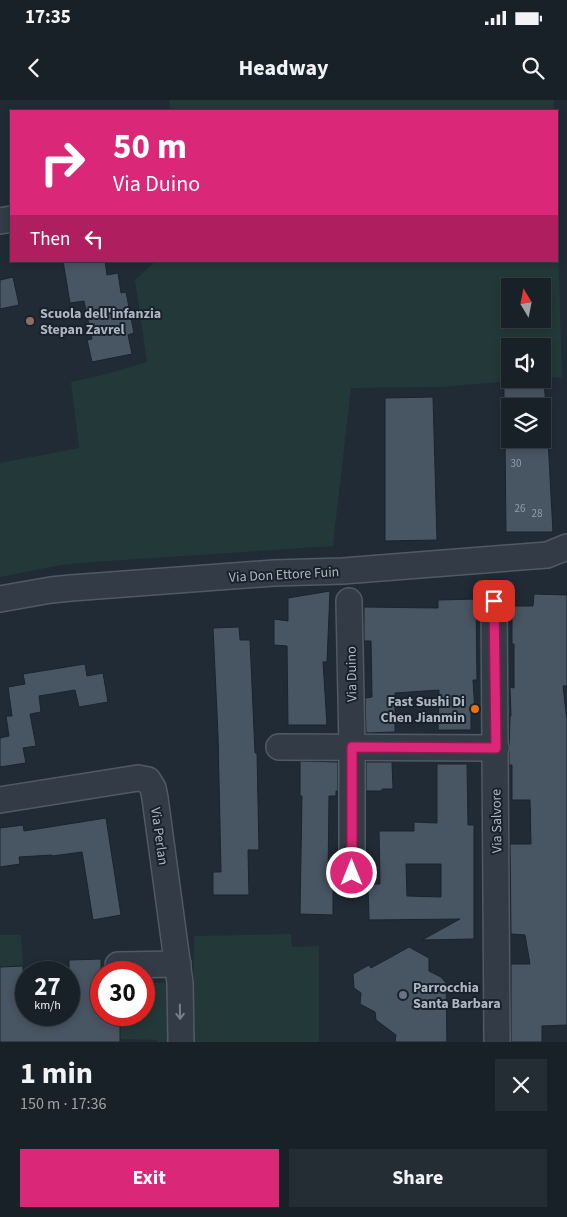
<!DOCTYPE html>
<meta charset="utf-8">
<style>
:root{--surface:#182028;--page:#252d34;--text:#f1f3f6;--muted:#9fa3a8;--line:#363e45;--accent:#db2777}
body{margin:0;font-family:"Source Sans 3",sans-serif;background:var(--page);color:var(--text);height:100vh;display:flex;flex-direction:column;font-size:19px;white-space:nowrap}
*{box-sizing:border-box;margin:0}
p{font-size:16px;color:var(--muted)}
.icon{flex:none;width:28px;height:28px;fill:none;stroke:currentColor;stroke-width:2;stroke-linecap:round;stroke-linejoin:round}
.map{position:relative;height:942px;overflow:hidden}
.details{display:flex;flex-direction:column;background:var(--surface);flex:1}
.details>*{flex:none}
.guide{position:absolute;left:10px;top:10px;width:548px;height:152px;border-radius:0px;box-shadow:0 2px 8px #0003,0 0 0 1px var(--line);background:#db2777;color:#fff;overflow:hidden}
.needle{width:32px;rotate:350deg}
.tools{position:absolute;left:501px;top:178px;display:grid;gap:10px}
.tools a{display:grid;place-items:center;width:50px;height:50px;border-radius:0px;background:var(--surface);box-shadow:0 2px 8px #0003,0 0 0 1px var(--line);font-size:25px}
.speed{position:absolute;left:15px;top:861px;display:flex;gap:10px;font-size:25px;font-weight:700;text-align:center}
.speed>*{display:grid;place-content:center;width:65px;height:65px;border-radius:50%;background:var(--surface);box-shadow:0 2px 8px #0003,0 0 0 1px var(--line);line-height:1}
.speed small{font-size:12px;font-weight:400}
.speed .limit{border:8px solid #d22;background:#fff;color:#111}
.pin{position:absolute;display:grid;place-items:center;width:42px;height:42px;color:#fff;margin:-21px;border-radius:10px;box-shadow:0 2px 8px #0006}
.me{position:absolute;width:55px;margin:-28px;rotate:0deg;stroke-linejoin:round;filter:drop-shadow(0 0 4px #0008)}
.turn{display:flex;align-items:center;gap:18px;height:105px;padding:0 20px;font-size:22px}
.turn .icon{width:65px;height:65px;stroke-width:2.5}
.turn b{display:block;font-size:35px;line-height:42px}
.then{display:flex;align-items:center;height:48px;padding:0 20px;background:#0003;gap:10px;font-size:19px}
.round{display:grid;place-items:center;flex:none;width:52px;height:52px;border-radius:0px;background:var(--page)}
.summary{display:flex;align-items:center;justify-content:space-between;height:85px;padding:0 20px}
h1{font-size:30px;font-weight:700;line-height:38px}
.action{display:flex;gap:10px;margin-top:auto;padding:10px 20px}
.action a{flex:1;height:58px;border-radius:0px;background:var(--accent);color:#fff;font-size:20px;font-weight:700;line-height:58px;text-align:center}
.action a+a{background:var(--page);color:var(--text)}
.status{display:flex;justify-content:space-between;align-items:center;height:35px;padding:0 25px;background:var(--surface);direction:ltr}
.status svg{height:14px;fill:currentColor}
header{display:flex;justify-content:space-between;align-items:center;height:65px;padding:0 20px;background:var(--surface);font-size:22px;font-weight:700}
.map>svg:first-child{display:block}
</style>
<div class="status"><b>17:35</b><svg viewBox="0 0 49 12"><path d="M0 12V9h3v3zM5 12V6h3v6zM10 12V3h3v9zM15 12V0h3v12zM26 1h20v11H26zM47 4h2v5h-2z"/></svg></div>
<header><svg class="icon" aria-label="back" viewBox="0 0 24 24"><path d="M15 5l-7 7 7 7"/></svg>Headway<svg class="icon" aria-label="search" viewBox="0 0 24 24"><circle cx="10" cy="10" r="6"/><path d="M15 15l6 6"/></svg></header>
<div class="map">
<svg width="567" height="942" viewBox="0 0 567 942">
<rect width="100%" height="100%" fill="#202b36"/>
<!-- green -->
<g fill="#233838" fill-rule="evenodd">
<path d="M169 0H554V11H170Z"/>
<path d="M556 78 562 277 543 278 542 246H510V279H537L439 287 351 288 333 446 93 462 61 465 0 477V363L79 348 71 282 103 275 147 262 135 180 156 161H556ZM510 186H542V219H510Z"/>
<path d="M291 834 292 847 319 846V942H193L194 836Z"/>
<path d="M0 835H21L23 866 0 867Z"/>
<path d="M144 883H170L171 942H158L157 940 120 939V915H144Z"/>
</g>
<!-- building -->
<g fill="#485562" stroke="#1b242d" fill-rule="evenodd">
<path d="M63 161H105L107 175 118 173 121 193 126 192 134 233 128 235 132 254 92 262 87 240 92 239 84 201 70 203Z"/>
<path d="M13 177 19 205 0 209V180Z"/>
<path d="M544 282 546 306H504V285Z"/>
<path d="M433 297 437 440 385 441V298Z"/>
<path d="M505 339H548L553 432H506Z"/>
<path d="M330 491 327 562H323L327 625H288L287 546 274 545V519L288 521V498Z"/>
<path d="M534 494 567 495V586H563L567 620V925L542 926V942H511V864H530L525 835 511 834 510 744H531L530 700H512V665H509V652L510 616H511L510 587 514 588V544H512V506H533Z"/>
<path d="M476 499 477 580H473L475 612 471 611V630H438L439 590 395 593V632L366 633 365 598 372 597 371 541H364V507L438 508V500Z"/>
<path d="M239 527 240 540H250L255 653H257L259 750H248L249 795H213V772H221L218 635 213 528Z"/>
<path d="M85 564 87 576 103 573 108 602 79 607 75 590 39 596 41 612 30 614 36 646 23 648 26 663 0 667V638L9 636 6 616H12L8 587 25 584 23 574Z"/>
<path d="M300 661 338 662V691H336V696H329L328 779H333V815L300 814 302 696H300Z"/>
<path d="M366 662H392L393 689H382V691H366Z"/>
<path d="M437 664H467L468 725H474V839L422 840 460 819 369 820 368 784H380L379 731H414V722L437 723ZM406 764H441V797L407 796Z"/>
<path d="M106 718 121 815 93 820 82 752 52 756V755L19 757 20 764 0 767V728L23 725 24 731Z"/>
<path d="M409 847 429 858V871L441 877 446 883 447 942H395L396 935 376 920 375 912 360 904 361 893 354 888 353 874 369 865 371 868Z"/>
<path d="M101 859V915H120V942H0V867L23 866 24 915H69V860Z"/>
</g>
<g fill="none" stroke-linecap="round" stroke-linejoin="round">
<defs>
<g id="minor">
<path d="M0 121 11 119"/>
<path d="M0 499 51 490 71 488 274 473 343 471 547 455 567 447"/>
<path d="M349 501 352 647V773"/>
<path d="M494 501 497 942"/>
<path d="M279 647 496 648"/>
<path d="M0 700 138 678 148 680 153 688 155 698 180 883 181 942"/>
<path d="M118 865 178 864"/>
</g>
</defs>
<!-- minor casing -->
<use href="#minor" stroke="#515a64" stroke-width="28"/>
<!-- minor -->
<use href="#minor" stroke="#333c46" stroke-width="25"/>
</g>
<!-- one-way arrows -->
<defs><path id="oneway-shaft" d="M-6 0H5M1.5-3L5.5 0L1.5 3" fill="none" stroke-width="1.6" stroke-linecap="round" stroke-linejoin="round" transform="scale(1.25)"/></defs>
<use stroke="#76808b" href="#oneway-shaft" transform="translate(180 912) rotate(89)"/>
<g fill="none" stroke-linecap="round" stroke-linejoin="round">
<defs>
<path id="route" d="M352 773V647L496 648 494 501"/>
</defs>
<!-- route casing -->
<use href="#route" stroke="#8e194d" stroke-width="12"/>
<!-- route -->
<use href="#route" stroke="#db2777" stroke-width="9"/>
</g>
<!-- markers -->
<circle fill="#8d6e63" stroke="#19222b" stroke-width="2" cx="30" cy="221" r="5"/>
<circle fill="#e8710a" stroke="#19222b" stroke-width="2" cx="475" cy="609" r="5"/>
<circle fill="#6b7280" stroke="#19222b" stroke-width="2" cx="403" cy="895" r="5"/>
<g text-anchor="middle" stroke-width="4" stroke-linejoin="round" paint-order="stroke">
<!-- number labels -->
<g font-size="11" fill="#949eab">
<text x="516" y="367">30</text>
<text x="520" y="412">26</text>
<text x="537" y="417">28</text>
</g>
<!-- poi labels -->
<g font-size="14" font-weight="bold" fill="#adb7c3" stroke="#19222b" text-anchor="start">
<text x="40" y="218">Scuola dell'infanzia<tspan x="40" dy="16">Stepan Zavrel</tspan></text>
<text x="465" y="606" text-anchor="end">Fast Sushi Di<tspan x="465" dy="16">Chen Jianmin</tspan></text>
<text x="413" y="892">Parrocchia<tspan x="413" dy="16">Santa Barbara</tspan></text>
</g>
<!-- street labels -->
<g font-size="14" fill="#adb7c3" stroke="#19222b">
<text transform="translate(284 474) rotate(-3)" y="5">Via Don Ettore Fuin</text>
<text transform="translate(351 574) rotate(-91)" y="5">Via Duino</text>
<text transform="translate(496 721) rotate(-91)" y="5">Via Salvore</text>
<text transform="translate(160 736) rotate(82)" y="5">Via Perlan</text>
</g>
</g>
</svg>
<div class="tools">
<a><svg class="needle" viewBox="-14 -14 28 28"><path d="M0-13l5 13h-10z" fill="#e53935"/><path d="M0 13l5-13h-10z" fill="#9fa3a8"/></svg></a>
<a><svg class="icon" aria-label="sound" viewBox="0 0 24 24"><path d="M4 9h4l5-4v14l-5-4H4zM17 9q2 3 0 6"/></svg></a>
<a><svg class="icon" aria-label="layers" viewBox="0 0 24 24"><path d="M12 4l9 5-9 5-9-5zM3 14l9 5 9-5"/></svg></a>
</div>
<div class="speed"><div>27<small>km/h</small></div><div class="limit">30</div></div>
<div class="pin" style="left:494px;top:501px;background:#d93025"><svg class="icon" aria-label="arrive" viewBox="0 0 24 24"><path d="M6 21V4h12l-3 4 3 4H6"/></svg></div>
<svg class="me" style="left:352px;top:773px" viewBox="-20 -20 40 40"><circle r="17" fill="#db2777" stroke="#fff" stroke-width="3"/><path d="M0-11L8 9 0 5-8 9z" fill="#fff"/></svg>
<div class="guide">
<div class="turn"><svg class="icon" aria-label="right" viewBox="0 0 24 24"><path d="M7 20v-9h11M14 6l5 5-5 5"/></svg><div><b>50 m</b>Via Duino</div></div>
<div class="then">Then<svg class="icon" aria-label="left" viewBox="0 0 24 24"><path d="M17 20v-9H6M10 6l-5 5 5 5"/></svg></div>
</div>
</div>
<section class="details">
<div class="summary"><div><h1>1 min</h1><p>150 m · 17:36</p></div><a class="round"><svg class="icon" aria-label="close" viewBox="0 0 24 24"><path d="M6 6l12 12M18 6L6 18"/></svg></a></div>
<div class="action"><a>Exit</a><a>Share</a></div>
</section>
